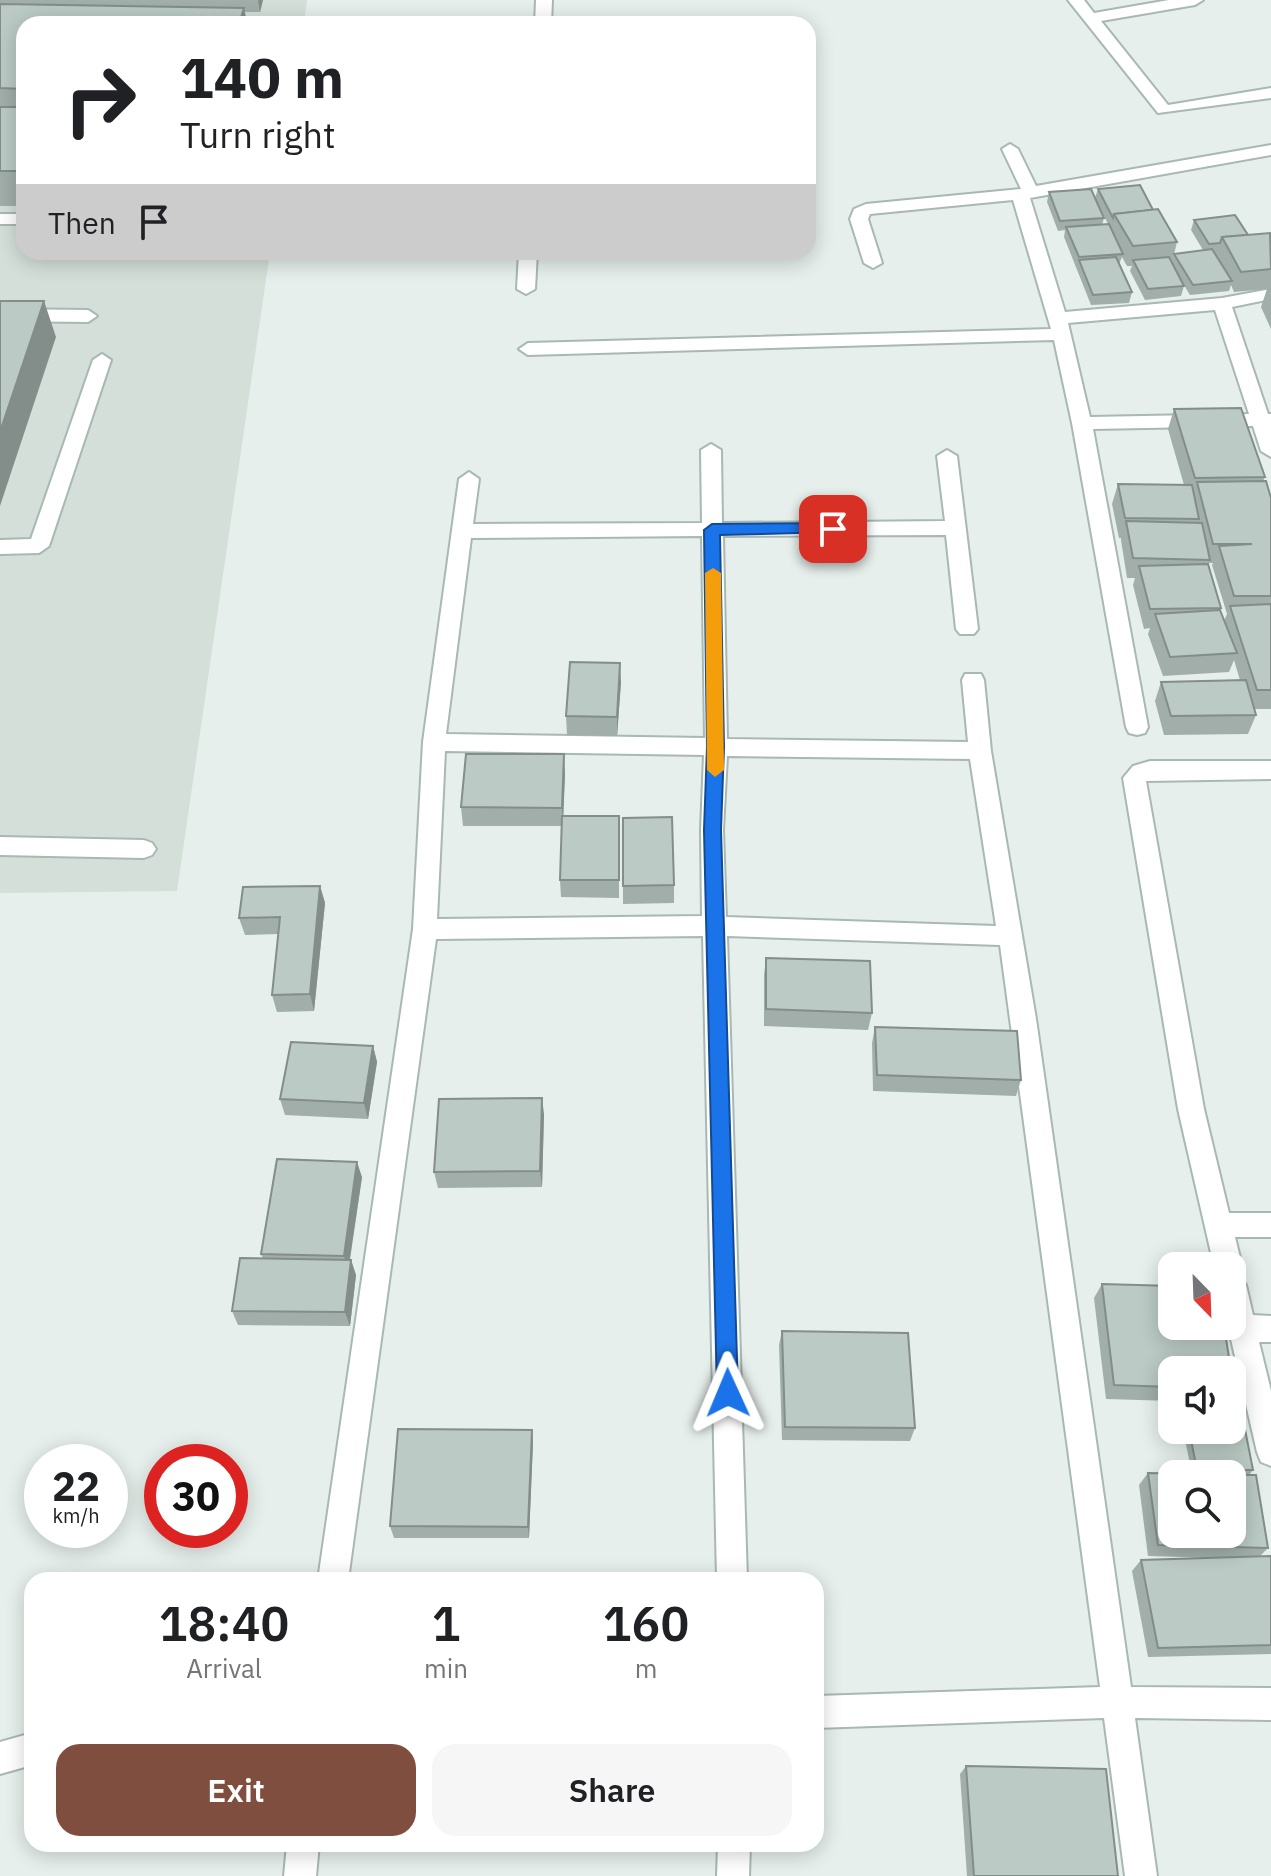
<!DOCTYPE html>
<style>
:root{--surface:#fff;--page:#f6f6f6;--text:#202124;--muted:#757577;--accent:#7f4e3f}
body{margin:0;font-family:"IBM Plex Sans",sans-serif;background:var(--page);color:var(--text);height:100vh;display:flex;flex-direction:column;font-size:30px;white-space:nowrap}
*{box-sizing:border-box;margin:0}
p{font-size:26px;color:var(--muted)}
.icon{flex:none;width:44px;height:44px;fill:none;stroke:currentColor;stroke-width:2;stroke-linecap:round;stroke-linejoin:round}
.map{position:relative;flex:1;overflow:hidden}
.details{position:absolute;left:24px;top:1572px;width:800px;height:280px;display:flex;flex-direction:column;background:var(--surface);border-radius:24px;box-shadow:0 4px 20px #0003}
.details>*{flex:none}
.top-card{position:absolute;left:16px;top:16px;width:800px;height:244px;border-radius:24px;box-shadow:0 4px 20px #0003;background:#fff;color:var(--text);overflow:hidden}
.needle{width:52px;rotate:157deg}
.fabs{position:absolute;left:1158px;top:1252px;display:grid;gap:16px}
.fabs a{display:grid;place-items:center;width:88px;height:88px;border-radius:16px;background:var(--surface);box-shadow:0 4px 20px #0003;font-size:40px}
.speed{position:absolute;left:24px;top:1444px;display:flex;gap:16px;font-size:40px;font-weight:700;text-align:center}
.speed>*{display:grid;place-content:center;width:104px;height:104px;border-radius:50%;background:var(--surface);box-shadow:0 4px 20px #0003;line-height:1}
.speed small{font-size:20px;font-weight:400}
.speed .limit{border:12px solid #d22;background:#fff;color:#111}
.pin{position:absolute;display:grid;place-items:center;width:68px;height:68px;color:#fff;margin:-34px;border-radius:16px;box-shadow:0 4px 12px #0006}
.me{position:absolute;width:88px;margin:-44px;rotate:359deg;stroke-linejoin:round;filter:drop-shadow(0 0 6px #0008)}
.turn{display:flex;align-items:center;gap:28px;height:168px;padding:0 32px;font-size:36px}
.turn .icon{width:104px;height:104px;stroke-width:2.5}
.turn b{display:block;font-size:56px;line-height:68px}
.then{display:flex;align-items:center;height:76px;padding:0 32px;background:#0003;gap:16px;font-size:30px}
.eta{display:flex;justify-content:space-evenly;align-items:center;height:136px;text-align:center}
.eta b{font-size:48px;font-weight:600;line-height:56px}
.action{display:flex;gap:16px;margin-top:auto;padding:16px 32px}
.action a{flex:1;height:92px;border-radius:24px;background:var(--accent);color:#fff;font-size:32px;font-weight:600;line-height:92px;text-align:center}
.action a+a{background:var(--page);color:var(--text)}
.map>svg:first-child{display:block}
</style>
<div class="map">
<svg width="1271" height="1876" viewBox="0 0 1271 1876">
<rect width="100%" height="100%" fill="#e6efeb"/>
<!-- built -->
<path fill="#d4dfda" d="M0 0H307L304 24H24V252H270L177 891 0 893Z"/>
<g fill="none" stroke-linecap="round" stroke-linejoin="round">
<defs>
<g id="minor">
<path d="M536 0H552L551 24H535Z"/>
<path d="M1068 0H1084L1094 13 1169 0H1203L1195 5 1101 21 1168 105 1271 88V98L1158 113Z"/>
<path d="M1010 144 1018 149 1036 186 1271 145V155L1030 198 1065 312 1222 298 1271 289V299L1232 307 1268 414H1271V457L1261 451 1253 426 1093 429 1148 727 1145 733 1137 735 1129 733 1126 727 1072 423 1054 340 528 355 519 349 528 343 1051 329 1013 200 870 214 868 219 882 263 873 268 864 263 850 219 854 209 866 204 1021 189 1002 149ZM1215 310 1249 414 1090 417 1068 323Z"/>
<rect x="0" y="214" width="24" height="10"/>
<path d="M519 252H537L535 289 526 294 517 289Z"/>
<path d="M0 309 88 310 97 316 88 322 0 321Z"/>
<path d="M102 354 111 360 49 546 39 553 0 554V540L31 539 93 360Z"/>
<path d="M711 444 721 450 722 523 945 521 937 456 947 450 957 456 978 629 974 634H960L956 629 946 535 723 536 727 739 968 742 962 680 965 674H981L984 680 991 751 1036 1019 1131 1687 1271 1688V1720L1135 1718 1157 1876H1125L1104 1718 816 1728V1696L1100 1687 1000 945 727 936 747 1580H717L703 936 436 939 348 1580H318L413 929 423 742 459 479 469 472 479 479 473 524 702 523 701 450ZM702 536 705 738 446 734 471 538ZM445 751 704 755 701 830 702 916 437 919ZM727 756 970 759 996 926 726 917 723 830Z"/>
<path d="M1150 761H1271V779L1146 781 1204 1109 1229 1213H1271V1237H1235L1242 1266 1238 1275 1246 1285 1253 1315 1271 1316V1342H1259L1271 1391V1466L1261 1462 1257 1452 1228 1326H1232V1266H1214L1178 1109 1123 778 1133 766Z"/>
<path d="M0 837 144 840 152 843 156 849 152 855 144 858 0 855Z"/>
<path d="M32 1733V1765L0 1774V1742Z"/>
<path d="M287 1844H319L316 1876H284Z"/>
<path d="M718 1844H750L749 1876H717Z"/>
</g>
</defs>
<!-- minor casing -->
<use href="#minor" stroke="#a8b8b2" stroke-width="4"/>
<!-- minor -->
<use href="#minor" fill="#fff" fill-rule="evenodd"/>
</g>
<!-- wall -->
<g fill="#a1aea9" fill-rule="evenodd">
<path d="M0 0H263L260 12H245L247 24H24V206H0Z"/>
<path d="M1098 189 1153 210 1177 242 1172 263 1174 254 1203 250 1191 230 1194 220 1248 235 1271 234V329L1261 307 1267 289 1234 292 1231 285 1229 291 1190 295 1182 282 1184 286 1181 296 1145 300 1130 271 1132 266H1127L1122 257 1119 264 1132 292 1129 303 1091 305 1064 237 1065 230 1058 231 1047 202 1049 192 1095 198ZM1098 204 1108 224 1102 225 1104 218Z"/>
<path d="M1174 409 1265 477 1263 481 1271 498V709H1255L1256 715 1248 734 1164 735 1155 701 1161 682 1240 680 1234 660 1229 672 1163 676 1148 634 1150 628 1144 629 1133 585 1135 578H1127L1121 540V538H1119L1112 504 1118 484 1184 485 1168 429ZM1209 563H1213L1212 565 1227 614 1224 621 1208 566Z"/>
<path d="M621 682 617 736 567 735 566 716Z"/>
<path d="M565 773 563 816H619V898L561 897 560 880 562 826H463L461 807Z"/>
<path d="M623 818 674 885V903L623 904Z"/>
<path d="M320 886 325 903 314 1011 277 1012 272 995 278 934 245 935 239 918Z"/>
<path d="M766 958 872 1013 868 1030 764 1026V975Z"/>
<path d="M875 1027 1021 1080 1016 1096 873 1091 872 1043Z"/>
<path d="M373 1046 377 1062 368 1119 285 1115 280 1099Z"/>
<path d="M544 1114 542 1187 438 1188 434 1172Z"/>
<path d="M362 1177 350 1260H351L356 1275 350 1326 238 1325 232 1311 263 1258 261 1254Z"/>
<path d="M1102 1284 1172 1370V1401L1106 1399 1094 1298Z"/>
<path d="M782 1331 915 1428 910 1441 782 1440 779 1345Z"/>
<path d="M532 1430 533 1442 529 1538H394L390 1526Z"/>
<path d="M1183 1430H1232L1253 1470 1249 1475 1268 1548 1259 1557 1271 1556V1654L1148 1657 1132 1571 1141 1560 1217 1558 1148 1556 1139 1485 1148 1473 1192 1474ZM1172 1474H1232V1534Z"/>
<path d="M966 1766 1118 1876H967L960 1774Z"/>
</g>
<!-- shaded-wall -->
<g fill="#838d89">
<path d="M258 0H263L260 12Z"/>
<path d="M244 8 247 24H239Z"/>
<path d="M44 301 56 337 0 506V432Z"/>
<path d="M620 663 621 682 617 736V717Z"/>
<path d="M564 754 565 773 563 826 562 808Z"/>
<path d="M320 886 325 903 314 1011 310 994Z"/>
<path d="M373 1046 377 1062 368 1119 364 1103Z"/>
<path d="M542 1098 544 1114 542 1187 540 1171Z"/>
<path d="M357 1162 362 1177 348 1270 344 1256Z"/>
<path d="M351 1260 356 1275 350 1326 345 1312Z"/>
<path d="M532 1430 533 1442 529 1538 528 1527Z"/>
</g>
<!-- building -->
<g fill="#bbcac4" stroke="#838d89" stroke-width="2">
<path d="M0 4 244 8 239 24H24V89L0 88Z"/>
<rect x="0" y="107" width="24" height="64"/>
<path d="M1140 185 1153 210 1114 214 1113 218 1098 189Z"/>
<path d="M1091 189 1104 218 1060 221 1049 192Z"/>
<path d="M1158 209 1177 242 1133 246 1114 214Z"/>
<path d="M1235 215 1248 235 1222 237 1220 243 1209 244 1194 220Z"/>
<path d="M1109 224 1123 254 1079 257 1066 227Z"/>
<path d="M1270 233 1271 269 1241 272 1222 237Z"/>
<path d="M1212 249 1232 281 1193 285 1174 254Z"/>
<path d="M1116 257 1132 292 1093 295 1079 260Z"/>
<path d="M1169 257 1184 286 1148 289 1133 260Z"/>
<path d="M0 301H44L0 432Z"/>
<path d="M1241 408 1265 477 1195 478 1174 409Z"/>
<path d="M1266 481 1271 498V596H1234L1219 546 1252 544H1213L1197 482Z"/>
<path d="M1118 484 1192 485 1199 519 1125 518Z"/>
<path d="M1126 521 1202 523 1210 560 1133 558Z"/>
<path d="M1208 564 1221 608 1150 609 1139 566Z"/>
<path d="M1271 604V690H1257L1230 606Z"/>
<path d="M1220 610 1237 653 1170 657 1155 614Z"/>
<path d="M570 662 620 663 617 717 566 716Z"/>
<path d="M1246 680 1256 715 1171 716 1161 682Z"/>
<path d="M466 754H564L562 808 461 807Z"/>
<path d="M562 816H619V880H560Z"/>
<path d="M672 817 674 885 623 886V818Z"/>
<path d="M320 886 310 994 272 995 280 917 239 918 243 887Z"/>
<path d="M766 958 870 961 872 1013 766 1009Z"/>
<path d="M875 1027 1017 1031 1021 1080 877 1075Z"/>
<path d="M291 1042 373 1046 364 1103 280 1099Z"/>
<path d="M542 1098 540 1171 434 1172 439 1099Z"/>
<path d="M277 1159 357 1162 344 1256 261 1254Z"/>
<path d="M240 1258 351 1260 345 1312 232 1311Z"/>
<path d="M1102 1284 1172 1286V1326H1224L1231 1370H1172V1387L1114 1385Z"/>
<path d="M782 1331 908 1333 915 1428 785 1427Z"/>
<path d="M1232 1404H1240L1253 1470H1197L1189 1430H1232Z"/>
<path d="M398 1429 532 1430 528 1527 390 1526Z"/>
<path d="M1148 1473 1202 1474H1172V1534H1232V1475H1256L1268 1548 1158 1545Z"/>
<path d="M1271 1556V1645L1158 1648 1141 1560Z"/>
<path d="M966 1766 1106 1769 1118 1876H974Z"/>
</g>
<!-- route -->
<path fill="#1a73e8" stroke="#114b97" stroke-width="2" d="M833 523 841 529 839 532 720 535 724 747 721 830 738 1393 735 1400 728 1403 720 1400 717 1393 704 830 707 747 704 530 712 524Z"/>
<!-- slow -->
<path fill="#f59e0b" d="M713 568 721 573 724 770 715 777 707 770 705 573Z"/>
</svg>
<div class="fabs">
<a><svg class="needle" viewBox="-14 -14 28 28"><path d="M0-13l5 13h-10z" fill="#e53935"/><path d="M0 13l5-13h-10z" fill="#757577"/></svg></a>
<a><svg class="icon" aria-label="sound" viewBox="0 0 24 24"><path d="M4 9h4l5-4v14l-5-4H4zM17 9q2 3 0 6"/></svg></a>
<a><svg class="icon" aria-label="search" viewBox="0 0 24 24"><circle cx="10" cy="10" r="6"/><path d="M15 15l6 6"/></svg></a>
</div>
<div class="speed"><div>22<small>km/h</small></div><div class="limit">30</div></div>
<div class="pin" style="left:833px;top:529px;background:#d93025"><svg class="icon" aria-label="arrive" viewBox="0 0 24 24"><path d="M6 21V4h12l-3 4 3 4H6"/></svg></div>
<svg class="me" style="left:728px;top:1393px" viewBox="-20 -20 40 40"><path d="M0-17L14 15 0 8-14 15z" fill="#1a73e8" stroke="#fff" stroke-width="4"/></svg>
<div class="top-card">
<div class="turn"><svg class="icon" aria-label="right" viewBox="0 0 24 24"><path d="M7 20v-9h11M14 6l5 5-5 5"/></svg><div><b>140 m</b>Turn right</div></div>
<div class="then">Then<svg class="icon" aria-label="arrive" viewBox="0 0 24 24"><path d="M6 21V4h12l-3 4 3 4H6"/></svg></div>
</div>
<section class="details">
<div class="eta">
<div><b>18:40</b><p>Arrival</p></div>
<div><b>1</b><p>min</p></div>
<div><b>160</b><p>m</p></div>
</div>
<div class="action"><a>Exit</a><a>Share</a></div>
</section>
</div>
